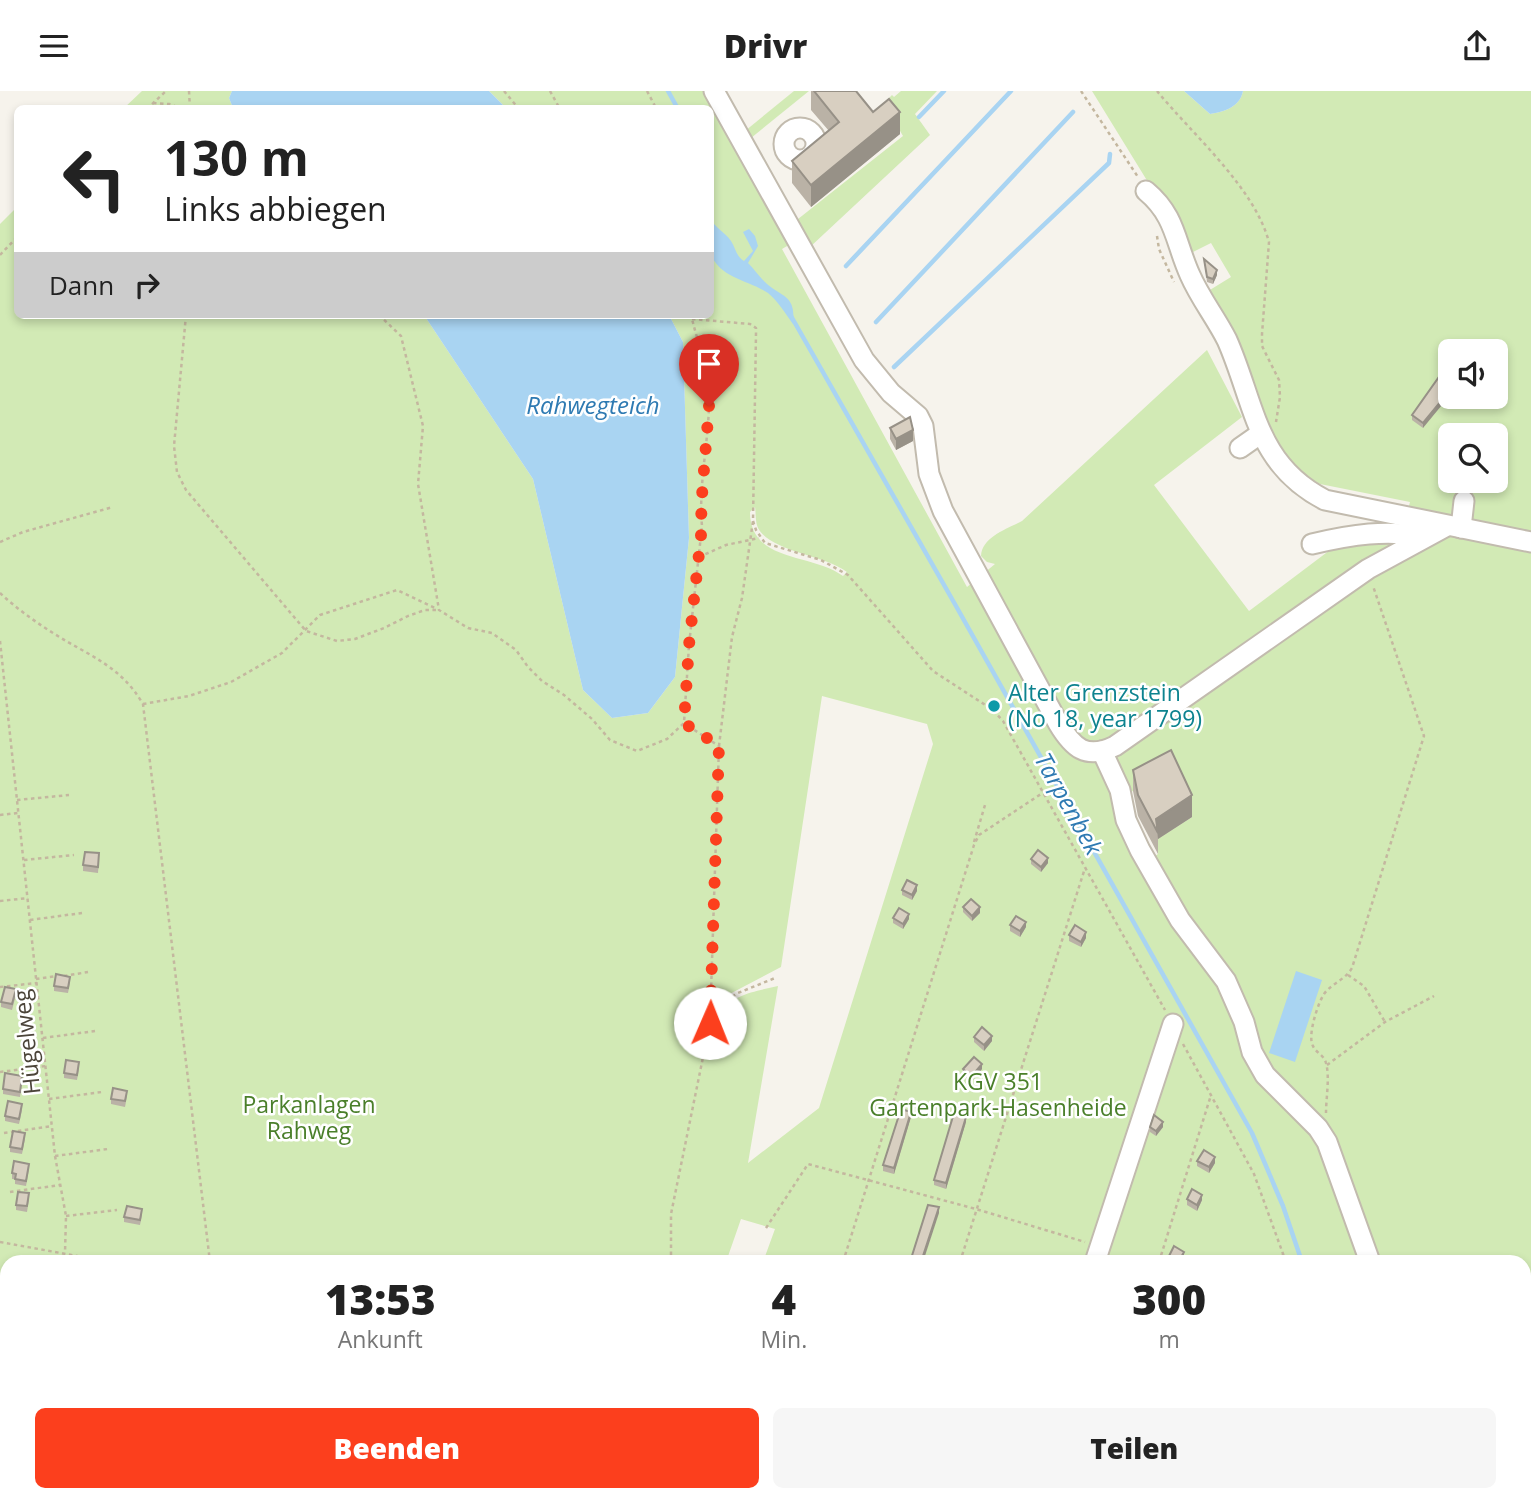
<!DOCTYPE html>
<html lang="de">
<meta charset="utf-8">
<style>
:root{--surface:#fff;--page:#f6f6f6;--text:#222;--muted:#767676;--accent:#fc3f1d}
body{margin:0;font-family:"Open Sans",sans-serif;background:var(--page);color:var(--text);height:100vh;display:flex;flex-direction:column;font-size:26px;white-space:nowrap}
*{box-sizing:border-box;margin:0}
p{font-size:23px;color:var(--muted)}
.icon{flex:none;width:38px;height:38px;fill:none;stroke:currentColor;stroke-width:2;stroke-linecap:round;stroke-linejoin:round}
.map{position:relative;flex:1;overflow:hidden}
.panel{position:absolute;left:0px;top:1164px;width:1531px;height:247px;display:flex;flex-direction:column;background:var(--surface);border-radius:21px 21px 0 0;box-shadow:0 4px 10px #0003}
.panel>*{flex:none}
.banner{position:absolute;left:14px;top:14px;width:700px;height:214px;border-radius:10px;box-shadow:0 4px 10px #0003;background:#fff;color:var(--text);overflow:hidden}
.tools{position:absolute;left:1438px;top:248px;display:grid;gap:14px}
.tools a{display:grid;place-items:center;width:70px;height:70px;border-radius:10px;background:var(--surface);box-shadow:0 4px 10px #0003;font-size:35px}
.pin{position:absolute;display:grid;place-items:center;width:60px;height:60px;color:#fff;margin:-72px -30px;border-radius:50% 50% 50% 0;rotate:-45deg;box-shadow:0 0 7px #0007}
.pin .icon{rotate:45deg}
.me{position:absolute;width:77px;margin:-38px;rotate:1deg;stroke-linejoin:round;filter:drop-shadow(0 0 5px #0008)}
.turn{display:flex;align-items:center;gap:24px;height:147px;padding:0 35px;font-size:32px}
.turn .icon{width:91px;height:91px;stroke-width:2.5}
.turn b{display:block;font-size:49px;line-height:60px}
.then{display:flex;align-items:center;height:66px;padding:0 35px;background:#0003;gap:14px;font-size:26px}
.eta{display:flex;justify-content:space-evenly;align-items:center;height:119px;text-align:center}
.eta b{font-size:42px;font-weight:800;line-height:49px}
.button{display:flex;gap:14px;margin-top:auto;padding:14px 35px}
.button a{flex:1;height:80px;border-radius:10px;background:var(--accent);color:#fff;font-size:28px;font-weight:800;line-height:80px;text-align:center}
.button a+a{background:var(--page);color:var(--text)}
header{display:flex;justify-content:space-between;align-items:center;height:91px;padding:0 35px;background:var(--surface);font-size:32px;font-weight:800}
.map>svg:first-child{display:block}
</style>
<header><svg class="icon" aria-label="menu" viewBox="0 0 24 24"><path d="M4 6h16M4 12h16M4 18h16"/></svg>Drivr<svg class="icon" aria-label="share" viewBox="0 0 24 24"><path d="M12 15V3M7 8l5-5 5 5M5 13v7h14v-7"/></svg></header>
<div class="map">
<svg width="1531" height="1410" viewBox="0 0 1531 1410">
<rect width="100%" height="100%" fill="#f6f3ec"/>
<!-- green -->
<g fill="#d2eab5" fill-rule="evenodd">
<path d="M142 0H232L229 7 233 17 123 18Z"/>
<path d="M489 0H708L794 151 782 158 967 496 995 473 987 471 981 465C982 446 1007 438 1022 430L1207 259 1242 326 1154 394 1249 520 1330 459 1400 449 1410 411 1320 393 1295 379 1258 325 1232 249 1205 202 1231 186 1211 152 1187 164C1180 133 1176 118 1151 96L1092 0H1184L1210 23C1224 21 1240 16 1243 0H1531V1410H1465L1463 1404H1524V1171H1376L1331 1051 1318 1030 1282 999 1268 982 1256 960 1248 931 1229 887 1182 828 1149 769 1158 763 1156 749 1192 726 1171 681 1127 703 1115 679 1104 678C1107 685 1114 693 1117 701 1120 709 1119 719 1122 727 1130 755 1161 806 1177 831 1192 853 1212 872 1225 895 1240 924 1243 957 1260 984 1274 1007 1301 1019 1316 1041 1340 1076 1352 1130 1366 1171H763L775 1138 741 1128 726 1171H7V1404H1453L1455 1410H0V133L17 116 18 224H424L533 388 583 599 612 627 648 622 675 586 689 447 683 251 669 224H710V18L506 17ZM1451 261H1496V306H1451ZM1451 345H1496V390H1451ZM755 416C756 422 755 430 758 437 771 461 825 464 847 481L843 485C813 462 750 472 750 421ZM822 605 927 633 933 653 819 1017 748 1072 778 895C757 900 731 903 720 923 717 927 715 934 713 939L714 919 722 907 781 876Z"/>
<path d="M794 0H809L751 47 745 40Z"/>
<path d="M901 0H937L915 23 930 44 810 156 793 132 903 45 889 21V7L892 4 894 6Z"/>
</g>
<!-- water -->
<g fill="#a9d4f2">
<path d="M232 0H489L506 17H233L229 7Z"/>
<path d="M1184 0H1243C1240 16 1224 21 1210 23Z"/>
<path d="M710 127C715 137 725 141 731 150 736 158 736 165 744 170L753 160 743 141 749 138 755 145 758 155 748 172C755 179 760 187 767 193 784 207 796 205 793 233 785 222 778 210 768 202 749 189 717 187 710 160 708 151 710 137 710 127Z"/>
<path d="M424 224H669L683 251 689 447 675 586 648 622 612 627 583 599 533 388Z"/>
<path d="M1296 880 1322 889 1295 971 1269 962Z"/>
</g>
<g fill="none" stroke-linecap="round" stroke-linejoin="round">
<!-- stream -->
<g stroke="#a9d4f2" stroke-width="4.5">
<path d="M668 0 678 18"/>
<path d="M919 26 944 0"/>
<path d="M846 175 1011 0"/>
<path d="M791 225 956 515 1252 1042 1283 1115 1302 1171"/>
<path d="M876 231 1073 21"/>
<path d="M894 276 1109 72 1110 63"/>
<path d="M1382 1404 1385 1410"/>
</g>
<defs>
<g id="minor">
<path d="M714 0 864 269 891 302 918 325 923 335 929 383 943 420 1058 632C1073 657 1086 669 1115 655L1368 478 1447 435"/>
<circle cx="800" cy="53" r="16"/>
<path d="M1146 100C1176 125 1175 151 1190 184 1200 207 1216 227 1227 249 1255 312 1255 373 1325 409L1531 451"/>
<path d="M1240 357 1260 343"/>
<path d="M1461 437 1464 410"/>
<path d="M1312 453C1354 443 1384 439 1426 445"/>
<path d="M1102 660 1120 699 1126 729 1140 759 1180 829 1226 890 1244 931 1252 961 1265 984 1318 1037 1327 1051 1370 1171"/>
<path d="M1095 1171 1173 933"/>
<path d="M1458 1404 1461 1410"/>
<path d="M675 1410V1404"/>
<path d="M1020 1410 1022 1404"/>
</g>
</defs>
<!-- minor casing -->
<use href="#minor" stroke="#c2bbae" stroke-width="23"/>
<!-- path -->
<g stroke="#c4b79f" stroke-width="2.5" stroke-dasharray="3.5 3.5" stroke-linecap="butt">
<path d="M189 0 190 18"/>
<path d="M504 0 519 18"/>
<path d="M550 0 560 18"/>
<path d="M647 0 656 17"/>
<path d="M1081 0 1138 86"/>
<path d="M1157 0C1193 44 1254 96 1269 151L1262 243V255L1279 289 1280 306 1276 331"/>
<path d="M153 12 169 13 182 18"/>
<path d="M147 18 166 0"/>
<path d="M1157 145 1159 158 1174 191"/>
<path d="M0 164 18 145"/>
<path d="M186 224 174 355 177 381 186 399 306 540 337 550 355 548 384 537 408 525 425 519H439"/>
<path d="M379 224 401 245 423 335 418 393 439 519 468 537 492 542 516 559 528 576 542 590 564 604 592 628 610 649 637 660 667 648 684 632 689 554 702 435C698 391 710 347 709 303 708 279 698 252 692 228L689 224"/>
<path d="M692 228 750 233 756 237V242L753 430 742 507 732 546 719 655"/>
<path d="M753 430 756 439 765 452 821 469 848 484 933 580 993 619 1003 630 1165 919"/>
<path d="M0 451 23 441 113 416"/>
<path d="M699 466 726 454 759 447"/>
<path d="M0 502C16 517 34 530 53 542 89 565 120 574 143 613L210 1171"/>
<path d="M0 550 55 1065 66 1125 65 1162"/>
<path d="M143 613 189 605 231 591 282 562 320 524 397 499 437 518"/>
<path d="M17 709 69 704"/>
<path d="M0 724 18 722"/>
<path d="M974 751 985 714"/>
<path d="M24 769 74 764"/>
<path d="M0 810 28 807"/>
<path d="M30 829 82 822"/>
<path d="M1348 884 1364 895 1385 931"/>
<path d="M64 885 88 881"/>
<path d="M36 888 57 885"/>
<path d="M0 896 37 892"/>
<path d="M710 932 724 911 738 902 775 887"/>
<path d="M43 947 95 940"/>
<path d="M1183 953 1254 1083 1286 1171"/>
<path d="M1327 974 1385 931 1434 905"/>
<path d="M0 981 46 975"/>
<path d="M49 1008 102 1001"/>
<path d="M1326 1022C1326 1007 1330 986 1326 972 1324 964 1316 962 1313 955 1307 945 1318 912 1324 903 1332 892 1345 889 1352 877L1424 645 1373 495"/>
<path d="M4 1042 52 1035"/>
<path d="M55 1065 108 1058"/>
<path d="M10 1101 60 1094"/>
<path d="M66 1125 117 1119"/>
<path d="M766 1137 808 1073 976 1118 1085 1151"/>
<path d="M0 1151 110 1171"/>
<path d="M671 1171V1123L710 932 719 655 685 633"/>
<path d="M843 1171 974 754 979 744 1044 701"/>
<path d="M960 1171 1085 777"/>
<path d="M1159 1171 1211 1004"/>
<path d="M1276 1171 1283 1164"/>
<path d="M0 1189 7 1188"/>
<path d="M0 1308 7 1307"/>
<path d="M210 1404 211 1410"/>
<path d="M241 1404 242 1410"/>
<path d="M1371 1404 1373 1410"/>
<path d="M151 1410 204 1404"/>
<path d="M769 1410 771 1404"/>
<path d="M887 1410 889 1404"/>
<path d="M1084 1410 1086 1404"/>
<path d="M1202 1410 1204 1404"/>
<path d="M1319 1410 1321 1404"/>
</g>
<!-- minor -->
<use href="#minor" stroke="#fff" stroke-width="19"/>
</g>
<!-- wall -->
<g fill="#bab2a6">
<path d="M811 0H856L873 21 900 43 811 116 792 92V70L829 40 811 19Z"/>
<path d="M1204 168 1217 184 1213 193 1207 191Z"/>
<path d="M1441 283 1423 337 1412 329V324Z"/>
<path d="M890 337 913 350 896 359 890 348Z"/>
<path d="M1133 679 1192 726 1158 748V763L1138 725 1133 700Z"/>
<path d="M99 768 98 782 83 780V774Z"/>
<path d="M1031 768 1048 772 1041 781 1031 773Z"/>
<path d="M902 799 917 800 912 809 902 804Z"/>
<path d="M963 816 980 822 972 830 963 821Z"/>
<path d="M893 827 909 828 903 838 893 832Z"/>
<path d="M1010 834 1026 836 1020 846 1010 840Z"/>
<path d="M1069 844 1086 847 1081 856 1069 850Z"/>
<path d="M70 891 68 902 54 900V895Z"/>
<path d="M16 904 12 919 1 916V911Z"/>
<path d="M974 946 992 950 984 960 974 951Z"/>
<path d="M79 977 77 989 64 987V982Z"/>
<path d="M963 978H982L971 991 963 984Z"/>
<path d="M22 991 20 1006 3 1003V998Z"/>
<path d="M127 1005 125 1016 111 1013V1008Z"/>
<path d="M22 1019 19 1033 5 1030V1025Z"/>
<path d="M911 1026 894 1083 883 1080V1074Z"/>
<path d="M966 1031 946 1098 934 1094V1089Z"/>
<path d="M1150 1036H1163L1156 1045 1150 1041Z"/>
<path d="M25 1048 22 1063 10 1061V1056Z"/>
<path d="M1197 1070 1215 1072 1209 1082 1197 1075Z"/>
<path d="M29 1078 26 1095 15 1093V1088H12V1082Z"/>
<path d="M29 1108 27 1121 16 1119V1114Z"/>
<path d="M1187 1108 1202 1109 1197 1120 1187 1114Z"/>
<path d="M142 1124 140 1134 124 1131V1126Z"/>
<path d="M1169 1165 1184 1166 1182 1171H1170Z"/>
<path d="M900 1404H913L910 1410Z"/>
<path d="M1335 1404H1346L1343 1408Z"/>
</g>
<!-- shaded-wall -->
<g fill="#979187">
<path d="M900 21V43L811 116V94Z"/>
<path d="M1217 179V184L1213 193V188Z"/>
<path d="M1451 298V303L1423 337V332Z"/>
<path d="M913 339V350L896 359V348Z"/>
<path d="M1192 704V726L1158 748 1156 728Z"/>
<path d="M1048 767V772L1041 781V776Z"/>
<path d="M917 794V800L912 809V804Z"/>
<path d="M980 816V822L972 830V825Z"/>
<path d="M909 823V828L903 838V833Z"/>
<path d="M1026 831V836L1020 846V840Z"/>
<path d="M1086 841V847L1081 856V851Z"/>
<path d="M992 945V950L984 960V954Z"/>
<path d="M982 973V978L971 991V986Z"/>
<path d="M911 1021V1026L894 1083V1077Z"/>
<path d="M966 1026V1031L946 1098V1092Z"/>
<path d="M1163 1031V1036L1156 1045V1040Z"/>
<path d="M1215 1066V1072L1209 1082V1076Z"/>
<path d="M1202 1104V1109L1197 1120V1114Z"/>
<path d="M939 1116V1122L923 1171H921Z"/>
<path d="M1184 1161V1166L1182 1171H1179Z"/>
</g>
<!-- building -->
<g fill="#d8cfc1" stroke="#979187" stroke-width="2">
<path d="M814 0H856L873 21 889 8 900 21 811 94 792 70 839 31Z"/>
<path d="M1204 168 1217 179 1213 188 1207 186Z"/>
<path d="M1441 283 1451 291V298L1423 332 1412 324Z"/>
<path d="M910 326 913 339 896 348 890 337Z"/>
<path d="M1171 659 1192 704 1156 728 1158 742 1138 704 1133 679Z"/>
<path d="M1038 759 1048 767 1041 776 1031 768Z"/>
<path d="M85 761 99 762 98 776 83 774Z"/>
<path d="M907 789 917 794 912 804 902 799Z"/>
<path d="M971 808 980 816 972 825 963 816Z"/>
<path d="M899 817 909 823 903 833 893 827Z"/>
<path d="M1016 825 1026 831 1020 840 1010 834Z"/>
<path d="M1075 834 1086 841 1081 851 1069 844Z"/>
<path d="M56 883 70 886 68 897 54 895Z"/>
<path d="M5 896 16 898 12 913 1 911Z"/>
<path d="M982 936 992 945 984 954 974 946Z"/>
<path d="M974 966 982 973 971 986 963 978Z"/>
<path d="M66 969 79 971 77 984 64 982Z"/>
<path d="M5 982 22 985 20 1001 3 998Z"/>
<path d="M113 997 127 1000 125 1010 111 1008Z"/>
<path d="M8 1010 22 1013 19 1028 5 1025Z"/>
<path d="M901 1018 911 1021 894 1077 883 1074Z"/>
<path d="M954 1022 966 1026 946 1092 934 1089Z"/>
<path d="M1154 1024 1163 1031 1156 1040 1150 1036Z"/>
<path d="M13 1040 25 1042 22 1058 10 1056Z"/>
<path d="M1204 1059 1215 1066 1209 1076 1197 1070Z"/>
<path d="M14 1070 29 1073 26 1090 15 1088 16 1083 12 1082Z"/>
<path d="M1192 1098 1202 1104 1197 1114 1187 1108Z"/>
<path d="M18 1101 29 1102 27 1115 16 1114Z"/>
<path d="M928 1114 939 1116 921 1171H910Z"/>
<path d="M127 1115 142 1118 140 1129 124 1126Z"/>
<path d="M1174 1155 1184 1161 1179 1170 1169 1165Z"/>
<path d="M716 1404H729L726 1410H714Z"/>
<path d="M834 1404H843L849 1407 848 1410H831Z"/>
<path d="M951 1404 960 1410H947Z"/>
<path d="M1267 1404H1271L1278 1408 1277 1410H1263Z"/>
</g>
<g fill="none" stroke-linecap="round" stroke-linejoin="round">
<!-- route -->
<path stroke="#fc3f1d" stroke-width="12" stroke-dasharray="0 21.6" d="M709 315 701 417 702 435 689 554 684 632 719 655 710 932"/>
</g>
<!-- markers -->
<circle fill="#0f9aa8" stroke="#fff" stroke-width="2.5" cx="994" cy="615" r="7"/>
<g text-anchor="middle" stroke-width="5" stroke-linejoin="round" paint-order="stroke">
<!-- culture labels -->
<g font-size="23" fill="#0d838f" stroke="#fff" text-anchor="start">
<text x="1008" y="610">Alter Grenzstein<tspan x="1008" dy="26">(No 18, year 1799)</tspan></text>
</g>
<!-- street labels -->
<g font-size="23" fill="#4b4439" stroke="#fff">
<text transform="translate(27 951) rotate(-96)" y="8">Hügelweg</text>
</g>
<!-- park labels -->
<g font-size="23" fill="#4a7f2a" stroke="#fff">
<text x="998" y="999">KGV 351<tspan x="998" dy="26">Gartenpark-Hasenheide</tspan></text>
<text x="309" y="1022">Parkanlagen<tspan x="309" dy="26">Rahweg</tspan></text>
</g>
<!-- water labels -->
<g font-size="24" font-style="italic" fill="#2e7ab2" stroke="#fff">
<text x="593" y="323">Rahwegteich</text>
<text transform="translate(1068 713) rotate(61)" y="8">Tarpenbek</text>
</g>
</g>
</svg>
<div class="tools">
<a><svg class="icon" aria-label="sound" viewBox="0 0 24 24"><path d="M4 9h4l5-4v14l-5-4H4zM17 9q2 3 0 6"/></svg></a>
<a><svg class="icon" aria-label="search" viewBox="0 0 24 24"><circle cx="10" cy="10" r="6"/><path d="M15 15l6 6"/></svg></a>
</div>
<div class="pin" style="left:709px;top:315px;background:#d93025"><svg class="icon" aria-label="arrive" viewBox="0 0 24 24"><path d="M6 21V4h12l-3 4 3 4H6"/></svg></div>
<svg class="me" style="left:710px;top:932px" viewBox="-20 -20 40 40"><circle r="19" fill="#fff"/><path d="M0-13L10 11 0 6-10 11z" fill="#fc3f1d"/></svg>
<div class="banner">
<div class="turn"><svg class="icon" aria-label="left" viewBox="0 0 24 24"><path d="M17 20v-9H6M10 6l-5 5 5 5"/></svg><div><b>130 m</b>Links abbiegen</div></div>
<div class="then">Dann<svg class="icon" aria-label="right" viewBox="0 0 24 24"><path d="M7 20v-9h11M14 6l5 5-5 5"/></svg></div>
</div>
<section class="panel">
<div class="eta">
<div><b>13:53</b><p>Ankunft</p></div>
<div><b>4</b><p>Min.</p></div>
<div><b>300</b><p>m</p></div>
</div>
<div class="button"><a>Beenden</a><a>Teilen</a></div>
</section>
</div>
